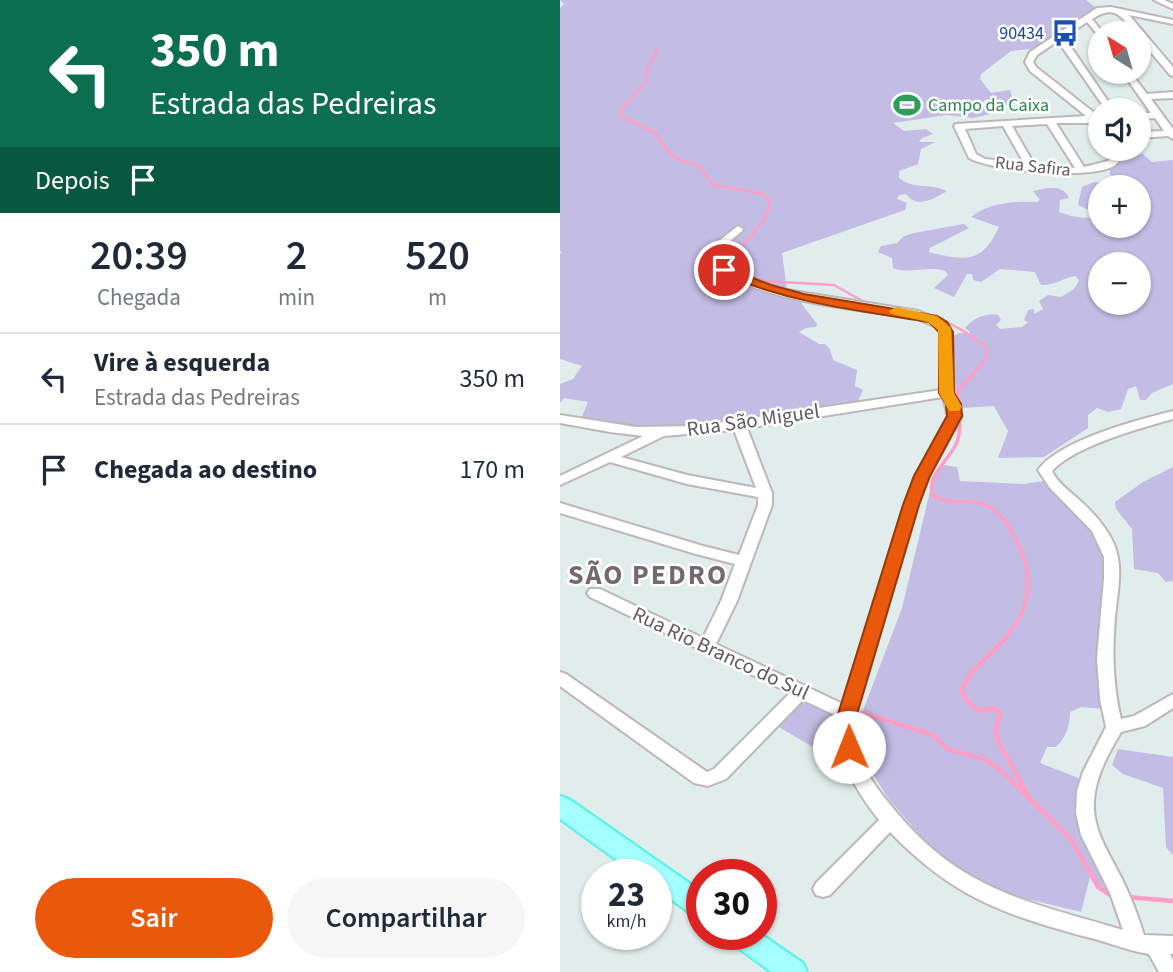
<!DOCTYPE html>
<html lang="pt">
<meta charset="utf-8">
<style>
:root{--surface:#fff;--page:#f6f6f7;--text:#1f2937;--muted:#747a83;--line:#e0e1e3;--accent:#ea580c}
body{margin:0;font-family:"Source Sans 3",sans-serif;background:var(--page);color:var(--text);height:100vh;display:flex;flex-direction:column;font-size:26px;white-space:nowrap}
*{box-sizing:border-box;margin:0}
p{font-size:23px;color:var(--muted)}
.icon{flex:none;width:38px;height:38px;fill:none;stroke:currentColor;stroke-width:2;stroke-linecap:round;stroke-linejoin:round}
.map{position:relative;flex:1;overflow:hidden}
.side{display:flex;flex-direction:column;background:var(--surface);width:560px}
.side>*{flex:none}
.hud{background:#0b6e4f;color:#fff;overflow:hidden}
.needle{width:46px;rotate:323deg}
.fabs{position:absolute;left:528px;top:21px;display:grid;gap:14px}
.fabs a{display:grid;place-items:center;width:63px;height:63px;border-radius:50%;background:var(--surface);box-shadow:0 2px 5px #0004;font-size:35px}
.speed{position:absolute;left:21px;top:859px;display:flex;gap:14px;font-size:35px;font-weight:700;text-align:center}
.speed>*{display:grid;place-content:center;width:91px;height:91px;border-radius:50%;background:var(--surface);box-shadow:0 2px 5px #0004;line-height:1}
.speed small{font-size:18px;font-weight:400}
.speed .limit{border:10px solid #d22;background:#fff;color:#111}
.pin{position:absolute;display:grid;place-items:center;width:60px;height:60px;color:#fff;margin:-30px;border:4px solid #fff;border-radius:50%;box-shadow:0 2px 7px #0007}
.me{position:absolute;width:77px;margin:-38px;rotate:359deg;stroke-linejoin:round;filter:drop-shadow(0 0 5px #0008)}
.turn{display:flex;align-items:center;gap:24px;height:147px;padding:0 35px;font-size:32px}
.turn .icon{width:91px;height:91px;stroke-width:2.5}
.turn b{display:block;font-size:49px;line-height:60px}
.then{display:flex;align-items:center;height:66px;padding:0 35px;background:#0003;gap:14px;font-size:26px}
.eta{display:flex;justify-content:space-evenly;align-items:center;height:119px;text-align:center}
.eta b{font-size:42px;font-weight:600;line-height:49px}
.action{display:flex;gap:14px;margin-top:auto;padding:14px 35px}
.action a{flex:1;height:80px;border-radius:42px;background:var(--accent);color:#fff;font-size:28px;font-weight:600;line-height:80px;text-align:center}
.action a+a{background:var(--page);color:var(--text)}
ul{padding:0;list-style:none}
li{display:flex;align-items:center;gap:21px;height:91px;padding:0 35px;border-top:2px solid var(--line)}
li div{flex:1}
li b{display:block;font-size:26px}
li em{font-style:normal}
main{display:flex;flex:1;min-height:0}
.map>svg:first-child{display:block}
</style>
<main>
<section class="side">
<div class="hud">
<div class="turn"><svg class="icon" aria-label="left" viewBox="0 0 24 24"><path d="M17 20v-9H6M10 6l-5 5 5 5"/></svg><div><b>350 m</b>Estrada das Pedreiras</div></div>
<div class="then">Depois<svg class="icon" aria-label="arrive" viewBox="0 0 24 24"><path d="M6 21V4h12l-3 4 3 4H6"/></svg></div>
</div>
<div class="eta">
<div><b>20:39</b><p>Chegada</p></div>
<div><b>2</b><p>min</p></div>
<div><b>520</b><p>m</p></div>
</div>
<ul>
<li><svg class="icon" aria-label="left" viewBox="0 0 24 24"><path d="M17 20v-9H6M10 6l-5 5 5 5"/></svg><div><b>Vire à esquerda</b><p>Estrada das Pedreiras</p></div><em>350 m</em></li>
<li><svg class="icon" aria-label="arrive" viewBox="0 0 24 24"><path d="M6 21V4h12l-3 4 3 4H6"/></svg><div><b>Chegada ao destino</b></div><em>170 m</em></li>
</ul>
<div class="action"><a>Sair</a><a>Compartilhar</a></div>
</section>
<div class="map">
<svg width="613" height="972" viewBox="0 0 613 972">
<rect width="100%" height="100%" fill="#e1edec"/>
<!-- green -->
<g fill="#c3bce5" fill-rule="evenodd">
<path d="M0 0H526L536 8 520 20 506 18 522 23 477 48 451 51 421 74 420 79 431 93 450 90 454 104 442 106 439 103 426 99 421 104 430 114 413 118 386 115 333 123 344 131 366 129 373 134 362 138 359 142H375L361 149 358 164 339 171V178C354 190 371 183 387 191 374 199 357 209 346 194L339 195 337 199 347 203 345 210 222 253 228 297 238 299 257 324 256 327 246 328 239 332 259 344H265L270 349 273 360 297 370 295 386 303 390 298 401 99 429 21 419 28 402 4 398 0 403V384L13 379 22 366 0 359V254L2 252 0 251V8L4 4Z"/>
<path d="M583 154 592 162 613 160V384L592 393 586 400H580L576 386 568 389 561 409 548 412 537 408 528 415V428L484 457 438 458 448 431 434 406 401 408 392 392 393 336 399 333H411L405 328C413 318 425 313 438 315L441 320 436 325 440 329 462 327 468 322 464 320 468 310 474 309V314L483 309 479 301 488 295 501 297 514 289 519 281 516 276C504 277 495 286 481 285L475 272 440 269 421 282 413 280 412 274H407L394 297 374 288 388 275 385 271C368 265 349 275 333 268L332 258 318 252 321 246 337 243 344 236 354 233 404 224 409 228 370 248 369 252C405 261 422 264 439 227L411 217C429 202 455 201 477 202L480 200 473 191C487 188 503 184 509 198L500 200 499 212C510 216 529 221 539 215L540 210H529L518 205 522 187 534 182 555 183 557 179 550 175V168L573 155ZM541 187H579V226H541ZM541 264H579V303H541Z"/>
<path d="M383 465 397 467 400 481 463 484 484 481C510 503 531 521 544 552L545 709 521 707 510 712C510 726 506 737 496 747H487L480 763 521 779 553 896 538 887 530 877 521 912 438 892 374 852 327 797 307 764 300 745 302 713 342 608 373 479Z"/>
<path d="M613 467V581L606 582 598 573 574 569 572 529 556 509 555 502 583 482Z"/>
<path d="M242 695 281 717 279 724 258 750 212 723Z"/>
<path d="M558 749 613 757V855L606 847 603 788 563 774 552 765Z"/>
</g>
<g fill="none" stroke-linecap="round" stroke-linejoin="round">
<!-- stream-far2 -->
<g stroke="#ff9fc6" stroke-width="2.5">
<path d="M96 48 97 52 89 63 86 82 59 112 64 118 96 133 107 151 119 160 138 165 153 185 204 194 210 201C206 229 182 239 171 264L174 268 205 281 274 285 306 303"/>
<path d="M326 306C365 309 397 323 427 348 427 361 420 367 411 375"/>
</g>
<!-- stream-far1 -->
<path stroke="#ff9fc6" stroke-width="3.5" d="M413 374 397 392C398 409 403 425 397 442 391 459 365 476 373 495 389 507 413 497 430 507 441 513 448 526 454 536 475 574 473 607 444 639"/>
<!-- stream -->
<g stroke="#ff9fc6" stroke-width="4.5">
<path d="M446 638 415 669 401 689C404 699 410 706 419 711L434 708 440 713 436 730 439 743 472 802"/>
<path d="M302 713 373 735 387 749 424 759 437 767 511 839 538 887 552 896"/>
<path d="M567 897 613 901"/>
</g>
<defs>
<g id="minor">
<path d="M594 0H604L613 4V9Z"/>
<path d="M551 7 613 20V24L569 15 613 67V76L610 75 579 38V33H575C561 16 555 4 532 19L543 33H541V39L527 22 504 37 554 110H546L498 41 477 55 473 62 476 67 537 115H541V121L537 123H496L524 167 548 161 557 149H567C563 154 559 163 554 166 529 180 433 171 409 158L394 126 396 124 526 116 470 71 465 62 470 52 537 8ZM487 124 515 168 474 164 452 126ZM443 126 464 163 425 159 416 154 405 129Z"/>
<path d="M562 72H570L587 94 613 92V98L591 99 613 129V139L608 136 579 138V132L604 131 595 118 579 119V113H591Z"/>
<path d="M178 226 183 229 182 231 157 252 156 256 169 268 221 289 358 311 386 322 392 333 393 393 399 404 402 416 369 476 358 505 296 714C291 758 312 783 338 814 402 891 472 903 563 930L550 893 521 835 516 813 517 791 523 772 546 727 540 699 537 658 544 579V557L532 531 490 488 478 470C500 440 577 420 613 411V419C581 428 514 446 492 471 497 482 508 490 517 498 532 511 546 526 554 544 564 568 557 593 555 618 552 651 553 686 561 719L574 716 613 694V708L585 726 561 732C550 751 539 770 535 792 529 826 548 851 562 879 571 897 578 916 584 935L613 936V954H610L613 960V972H599L589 954C568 951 548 942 527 937 442 914 393 897 330 832L270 895 263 897 256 895 253 889 256 883 319 820C296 791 274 755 279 717L243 700 166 779 148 786 134 783 0 686V672L6 674 147 772 154 769 230 693 30 597 27 593 30 589H40L143 638 161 601 175 564 136 554 0 513V503L143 546 179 555 198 505V497L127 484 50 462 0 485V476L83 436 50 432 0 423V415L76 427 137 426 381 390 380 333 377 327 355 318C298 309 184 302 144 257L146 251ZM383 397 388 416 355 476 344 505 283 704 156 644 177 601 212 505V493L187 428ZM174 430 196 488 127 475 61 457 104 436Z"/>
</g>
<g id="major">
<path d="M0 796 9 799 142 892V918L133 915 96 889V875H77L0 819Z"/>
<path d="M167 934H201L243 963 247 972H211L170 942Z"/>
</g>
</defs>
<!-- minor casing -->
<use href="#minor" stroke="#beb6b8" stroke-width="4"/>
<!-- major casing -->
<use href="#major" stroke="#53f4e0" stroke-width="4"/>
<!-- minor -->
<use href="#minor" fill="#fff" fill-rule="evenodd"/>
<!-- major -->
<use href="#major" fill="#a4ffff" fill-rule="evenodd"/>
</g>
<!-- route -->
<path fill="#ea580c" stroke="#983908" stroke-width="2" d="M164 267 211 285 244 294 377 316 387 322 393 332 394 393 401 404 402 416 370 476 359 505 297 714 296 734 299 747 296 753 289 755 282 753C275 740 277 728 278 714L343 505 354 476 387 416 386 404 379 393V332L369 322C294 310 230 303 160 273V268Z"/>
<!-- slow -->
<path fill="#f59e0b" d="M336 307 377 316 391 328 394 393 402 407 399 411H389L379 393 378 330 368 322 331 314 329 311Z"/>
<!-- icons -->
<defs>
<symbol id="bus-bare" viewBox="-9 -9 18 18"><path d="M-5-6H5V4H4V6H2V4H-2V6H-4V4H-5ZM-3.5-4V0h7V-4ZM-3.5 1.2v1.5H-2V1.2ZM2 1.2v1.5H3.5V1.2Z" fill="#1a4fb4" stroke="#fff" stroke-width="2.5" paint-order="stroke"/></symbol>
<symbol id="stadium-bare" viewBox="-9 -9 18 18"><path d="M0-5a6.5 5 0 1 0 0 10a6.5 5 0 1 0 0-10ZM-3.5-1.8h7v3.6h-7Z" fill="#2e9e5b" stroke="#fff" stroke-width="2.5" paint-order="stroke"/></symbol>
</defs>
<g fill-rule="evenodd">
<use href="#bus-bare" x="486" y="14" width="38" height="38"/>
<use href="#stadium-bare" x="328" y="86" width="38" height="38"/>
</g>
<g text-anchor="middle" stroke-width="5" stroke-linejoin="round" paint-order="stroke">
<!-- far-transit labels -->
<g font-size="18" fill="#164399" stroke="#fff" text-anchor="end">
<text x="484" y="39">90434</text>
</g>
<!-- far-leisure labels -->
<g font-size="18" fill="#27864d" stroke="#fff" text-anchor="start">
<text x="368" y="111">Campo da Caixa</text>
</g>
<!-- far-street labels -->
<g font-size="18" fill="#62595c" stroke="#fff">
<text transform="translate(473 166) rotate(6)" y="6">Rua Safira</text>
</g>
<!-- street labels -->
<g font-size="21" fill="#62595c" stroke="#fff">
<text transform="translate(193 420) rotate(-8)" y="7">Rua São Miguel</text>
<text transform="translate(161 653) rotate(25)" y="7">Rua Rio Branco do Sul</text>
</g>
<!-- district labels -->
<g font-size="28" font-weight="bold" letter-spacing="2" fill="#746a6e" stroke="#fff">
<text x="88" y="584">SÃO PEDRO</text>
</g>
</g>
</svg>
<div class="fabs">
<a><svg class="needle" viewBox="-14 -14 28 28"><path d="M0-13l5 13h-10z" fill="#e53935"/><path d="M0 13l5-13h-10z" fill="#747a83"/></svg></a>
<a><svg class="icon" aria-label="sound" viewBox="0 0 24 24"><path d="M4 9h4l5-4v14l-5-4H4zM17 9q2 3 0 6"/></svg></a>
<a>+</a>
<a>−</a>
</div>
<div class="speed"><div>23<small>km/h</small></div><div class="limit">30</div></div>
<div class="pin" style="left:164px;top:270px;background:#d93025"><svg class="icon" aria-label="arrive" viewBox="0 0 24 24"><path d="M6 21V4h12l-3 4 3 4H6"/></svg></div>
<svg class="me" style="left:289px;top:747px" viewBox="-20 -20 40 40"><circle r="19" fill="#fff"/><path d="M0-13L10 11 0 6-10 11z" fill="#ea580c"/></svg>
</div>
</main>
